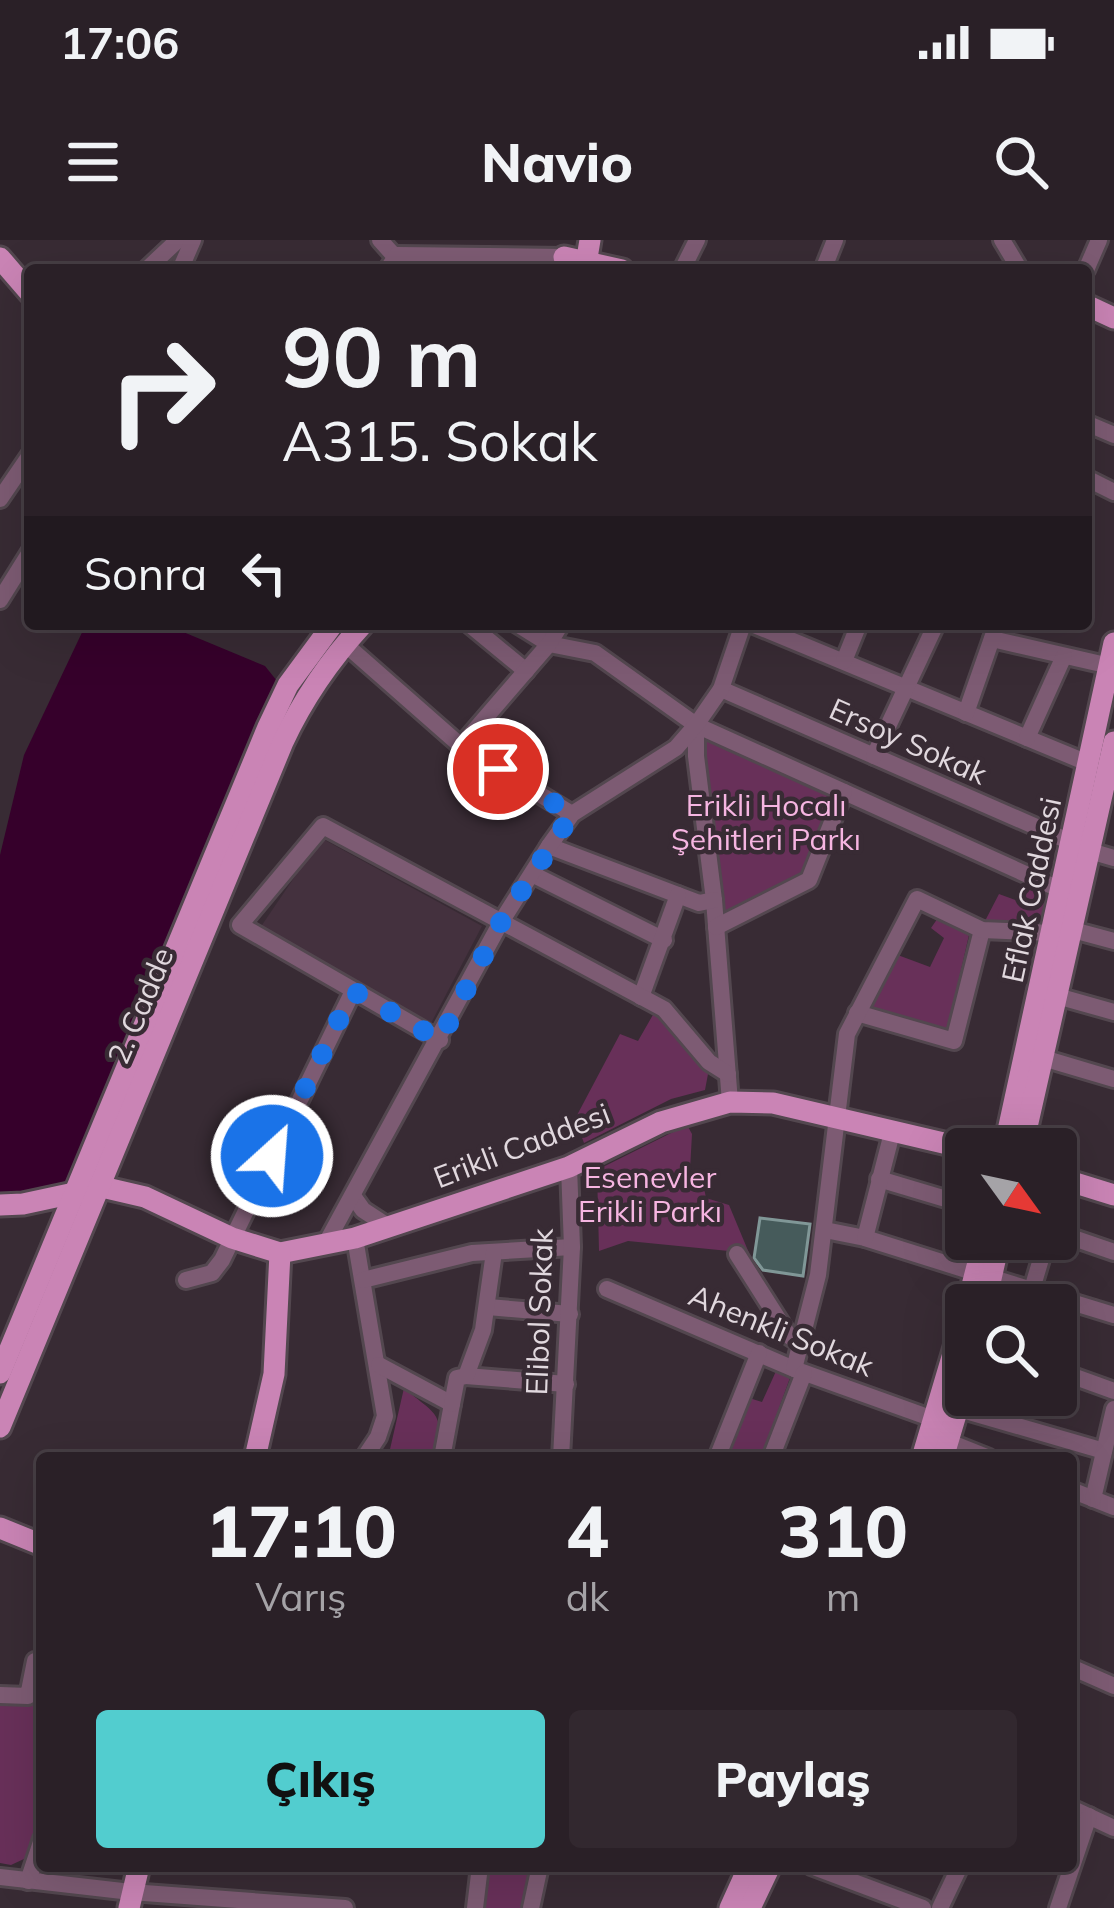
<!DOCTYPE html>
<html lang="tr">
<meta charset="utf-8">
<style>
:root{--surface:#2a2027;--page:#32282f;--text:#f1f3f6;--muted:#a5a3a7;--line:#463e44;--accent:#52cdcf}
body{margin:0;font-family:Mulish,sans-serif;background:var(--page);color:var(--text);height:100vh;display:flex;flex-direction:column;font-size:45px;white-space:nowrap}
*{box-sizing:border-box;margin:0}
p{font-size:39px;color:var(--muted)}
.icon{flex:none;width:66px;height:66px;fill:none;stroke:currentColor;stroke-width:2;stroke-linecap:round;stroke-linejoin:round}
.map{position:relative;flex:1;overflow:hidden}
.details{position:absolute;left:36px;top:1212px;width:1041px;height:420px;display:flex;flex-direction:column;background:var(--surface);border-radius:12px;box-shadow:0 12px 48px #0002,0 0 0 3px var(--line)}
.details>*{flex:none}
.banner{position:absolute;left:24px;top:24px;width:1068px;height:366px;border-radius:12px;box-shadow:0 12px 48px #0002,0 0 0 3px var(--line);background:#2a2027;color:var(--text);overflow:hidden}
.needle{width:78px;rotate:123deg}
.tools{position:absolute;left:945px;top:888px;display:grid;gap:24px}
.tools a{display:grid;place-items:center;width:132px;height:132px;border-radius:12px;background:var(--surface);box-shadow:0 12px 48px #0002,0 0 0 3px var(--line);font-size:60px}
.pin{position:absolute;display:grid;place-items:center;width:102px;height:102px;color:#fff;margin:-51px;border:6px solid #fff;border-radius:50%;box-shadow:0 3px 12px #0007}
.me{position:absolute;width:132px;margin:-66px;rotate:26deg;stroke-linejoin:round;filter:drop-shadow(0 0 9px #0008)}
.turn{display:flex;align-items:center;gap:42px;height:252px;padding:0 60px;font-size:54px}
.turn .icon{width:156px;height:156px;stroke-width:2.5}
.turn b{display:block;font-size:84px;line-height:102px}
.then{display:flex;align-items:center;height:114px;padding:0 60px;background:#0003;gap:24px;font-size:45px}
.eta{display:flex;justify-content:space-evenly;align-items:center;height:204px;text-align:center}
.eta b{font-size:72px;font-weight:800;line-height:84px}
.primary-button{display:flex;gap:24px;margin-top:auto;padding:24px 60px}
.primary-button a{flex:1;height:138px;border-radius:12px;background:var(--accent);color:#111;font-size:48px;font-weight:800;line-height:138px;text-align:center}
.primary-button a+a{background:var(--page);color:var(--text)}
.status{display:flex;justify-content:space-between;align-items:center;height:84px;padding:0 60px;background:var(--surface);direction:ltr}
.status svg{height:33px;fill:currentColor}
header{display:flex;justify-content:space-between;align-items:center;height:156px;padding:0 60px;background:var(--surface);font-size:54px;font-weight:800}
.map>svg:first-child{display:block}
</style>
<div class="status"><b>17:06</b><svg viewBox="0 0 49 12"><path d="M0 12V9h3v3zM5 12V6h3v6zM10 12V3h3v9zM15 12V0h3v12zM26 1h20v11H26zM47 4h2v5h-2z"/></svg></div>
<header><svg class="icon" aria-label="menu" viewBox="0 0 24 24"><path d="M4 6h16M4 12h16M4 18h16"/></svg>Navio<svg class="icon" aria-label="search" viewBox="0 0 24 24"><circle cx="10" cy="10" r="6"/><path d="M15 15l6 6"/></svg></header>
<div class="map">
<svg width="1114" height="1668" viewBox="0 0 1114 1668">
<rect width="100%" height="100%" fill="#382b34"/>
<!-- built -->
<path fill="#44313e" d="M321 598 482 686 429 787 260 688Z"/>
<!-- green -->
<g fill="#683059">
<path d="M709 499 834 555 805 633 720 674 704 505Z"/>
<path d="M1030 646 1050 656 1045 684 985 681 999 654 1021 662Z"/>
<path d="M940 675 969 695 948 787 944 793 873 773 866 765 895 714 930 727 944 698 931 688Z"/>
<path d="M654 773 708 834 705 850 671 859 584 903 575 879 620 794 638 801Z"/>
<path d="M687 885 692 894 690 930 701 933 706 958 729 965 749 1013 628 1001 599 1011 597 930Z"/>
<path d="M777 1129 791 1135 761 1218H722L746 1157 762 1162Z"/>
<path d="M404 1148C438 1177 444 1171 436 1218H388Z"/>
<path d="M39 1431 42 1567 26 1618 11 1625 0 1623V1463L32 1464Z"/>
<path d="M490 1626H533L524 1668H484Z"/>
</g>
<!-- water -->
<path fill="#36002b" d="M86 384H164L265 426 285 451 76 953 0 958V615L24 515Z"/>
<!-- building -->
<path fill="#465b5b" stroke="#809797" stroke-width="3" d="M760 978 810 984 803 1036 763 1030 754 1018Z"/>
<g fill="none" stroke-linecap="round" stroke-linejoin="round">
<defs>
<g id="minor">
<path d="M380 0 407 30"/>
<path d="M1002 0 1020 30"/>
<path d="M146 30 178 0"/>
<path d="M180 30 193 0"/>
<path d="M387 30 397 15 564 17"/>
<path d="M682 30 697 0"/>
<path d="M823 30 835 0"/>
<path d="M1086 30 1099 0"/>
<path d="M1086 183 1114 195"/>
<path d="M1086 238 1114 252"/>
<path d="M0 259 30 215"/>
<path d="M0 360 30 312"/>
<path d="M469 384 526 431"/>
<path d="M517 384 549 404 595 413 696 485 1061 650"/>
<path d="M752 384 1090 524"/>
<path d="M992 399 1110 426"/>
<path d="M345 404 461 506 572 574"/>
<path d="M844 421 859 384"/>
<path d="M721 449 1073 603"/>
<path d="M966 473 997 384"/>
<path d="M696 485V516L714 660 730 862"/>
<path d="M1027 498 1064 416"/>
<path d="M461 506 549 404 561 384"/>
<path d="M874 516 936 384"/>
<path d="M549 606 699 663 714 660"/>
<path d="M1090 611 1114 618"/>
<path d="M532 634 664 700"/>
<path d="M716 687 809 640 844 552"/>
<path d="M1073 690 1114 701"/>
<path d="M1057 756 1114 772"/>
<path d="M641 757 678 655"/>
<path d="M857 773 954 801 982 690"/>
<path d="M440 800 240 685 323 586 664 769 709 822 728 834"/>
<path d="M1043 818 1114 839"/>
<path d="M879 939 966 965"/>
<path d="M353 956 363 970 389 987"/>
<path d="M1056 968 1065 940"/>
<path d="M825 990 865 998 976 1033"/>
<path d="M1056 992 1114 1012"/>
<path d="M355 998 385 1176 378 1197 364 1218"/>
<path d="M865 998 893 889"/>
<path d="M325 1005 501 682 549 606 572 574 676 508 696 485 721 449 743 384"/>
<path d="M737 1014 789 1096 802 1105"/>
<path d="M993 1038 1114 1075"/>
<path d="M186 1040 212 1033 222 1020 353 751"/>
<path d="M363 1040 472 1013 572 1007"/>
<path d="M607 1049 794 1129 936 1180"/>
<path d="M1032 1049 1047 999"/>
<path d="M488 1067 570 1074"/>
<path d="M379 1125 452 1164 442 1218"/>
<path d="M794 1129 818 1035 847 794 917 659 982 690 1053 693"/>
<path d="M1056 1130 1114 1151"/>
<path d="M466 1136 566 1144"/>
<path d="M452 1164 457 1138 466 1136 483 1090 494 1012"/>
<path d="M959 1169 1104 1211"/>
<path d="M949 1202 989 1218"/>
<path d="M561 1218 572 1007 569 927"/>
<path d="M717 1218 759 1113"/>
<path d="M771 1218 804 1133"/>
<path d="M1071 1250 1114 1267"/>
<path d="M1093 1259 1114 1169"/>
<path d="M1071 1427 1114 1446"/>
<path d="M0 1455 28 1456 35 1421H42"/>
<path d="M1071 1568 1114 1588"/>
<path d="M811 1626 923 1668"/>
<path d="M0 1637 131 1652 345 1668"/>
<path d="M28 1641 42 1599"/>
<path d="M475 1668 480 1626"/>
<path d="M531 1668 540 1626"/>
<path d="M940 1668 960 1626"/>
<path d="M1058 1668 1089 1576"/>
</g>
<g id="major">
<path d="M564 17 622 30"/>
<path d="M0 18 30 53"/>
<path d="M585 30 590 0"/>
<path d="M1086 65 1114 78"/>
<path d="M1004 909 1114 403"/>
<path d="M1022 909 1114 502"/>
<path d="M1056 937 1114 955"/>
<path d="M0 965 23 964 102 947 145 957 232 998 280 1013 355 998 569 927 661 882 730 862 773 863 969 909"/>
<path d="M967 1065 984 999"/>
<path d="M985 1065 1000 999"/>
<path d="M0 1133 268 487 288 445 333 384"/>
<path d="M0 1187 283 502C304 457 329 421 363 384"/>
<path d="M255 1218 274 1134 280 1013"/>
<path d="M922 1218 966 1070"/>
<path d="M943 1218 966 1141"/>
<path d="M0 1288 42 1305"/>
<path d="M129 1668 139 1626"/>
<path d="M730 1668 749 1626"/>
<path d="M750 1668 770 1626"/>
</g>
</defs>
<!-- minor casing -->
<use href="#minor" stroke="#53474f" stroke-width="22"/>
<!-- major casing -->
<use href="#major" stroke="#53474f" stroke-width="27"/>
<!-- minor -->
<use href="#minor" stroke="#7d5b73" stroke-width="16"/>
<!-- major -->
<use href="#major" stroke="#ca84b5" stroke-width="21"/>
</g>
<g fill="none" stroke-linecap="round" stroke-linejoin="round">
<!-- route -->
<path stroke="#1a73e8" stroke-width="21" stroke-dasharray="0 37.8" d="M272 916 353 751 440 800 501 682 572 574 498 529"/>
</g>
<g text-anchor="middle" stroke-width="9" stroke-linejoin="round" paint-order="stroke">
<!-- street labels -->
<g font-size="30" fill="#e1d8de" stroke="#382b34">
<text transform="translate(908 502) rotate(24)" y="10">Ersoy Sokak</text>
<text transform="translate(1032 650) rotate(-78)" y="10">Eflak Caddesi</text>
<text transform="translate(141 766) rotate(-67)" y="10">2. Cadde</text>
<text transform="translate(522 906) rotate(-21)" y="10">Erikli Caddesi</text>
<text transform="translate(540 1072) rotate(-88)" y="10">Elibol Sokak</text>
<text transform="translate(781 1091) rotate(22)" y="10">Ahenkli Sokak</text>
</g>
<!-- park labels -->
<g font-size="30" fill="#f6b5e1" stroke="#382b34">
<text x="766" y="576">Erikli Hocalı<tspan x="766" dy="34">Şehitleri Parkı</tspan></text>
<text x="650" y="948">Esenevler<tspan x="650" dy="34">Erikli Parkı</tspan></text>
</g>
</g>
</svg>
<div class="tools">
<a><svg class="needle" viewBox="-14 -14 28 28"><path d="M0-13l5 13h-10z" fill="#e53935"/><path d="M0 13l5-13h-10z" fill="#a5a3a7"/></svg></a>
<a><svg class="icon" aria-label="search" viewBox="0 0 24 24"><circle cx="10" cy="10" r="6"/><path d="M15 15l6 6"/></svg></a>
</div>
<div class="pin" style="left:498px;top:529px;background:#d93025"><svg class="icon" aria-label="arrive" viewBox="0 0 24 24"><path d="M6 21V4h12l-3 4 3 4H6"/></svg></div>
<svg class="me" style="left:272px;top:916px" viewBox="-20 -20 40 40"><circle r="17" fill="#1a73e8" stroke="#fff" stroke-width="3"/><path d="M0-11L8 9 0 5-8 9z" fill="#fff"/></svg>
<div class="banner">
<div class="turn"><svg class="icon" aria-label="right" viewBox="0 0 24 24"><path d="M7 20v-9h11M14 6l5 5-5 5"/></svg><div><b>90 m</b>A315. Sokak</div></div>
<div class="then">Sonra<svg class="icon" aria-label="left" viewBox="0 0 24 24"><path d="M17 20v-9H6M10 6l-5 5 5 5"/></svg></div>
</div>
<section class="details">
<div class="eta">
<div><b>17:10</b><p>Varış</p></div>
<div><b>4</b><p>dk</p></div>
<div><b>310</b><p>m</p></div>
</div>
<div class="primary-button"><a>Çıkış</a><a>Paylaş</a></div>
</section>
</div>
